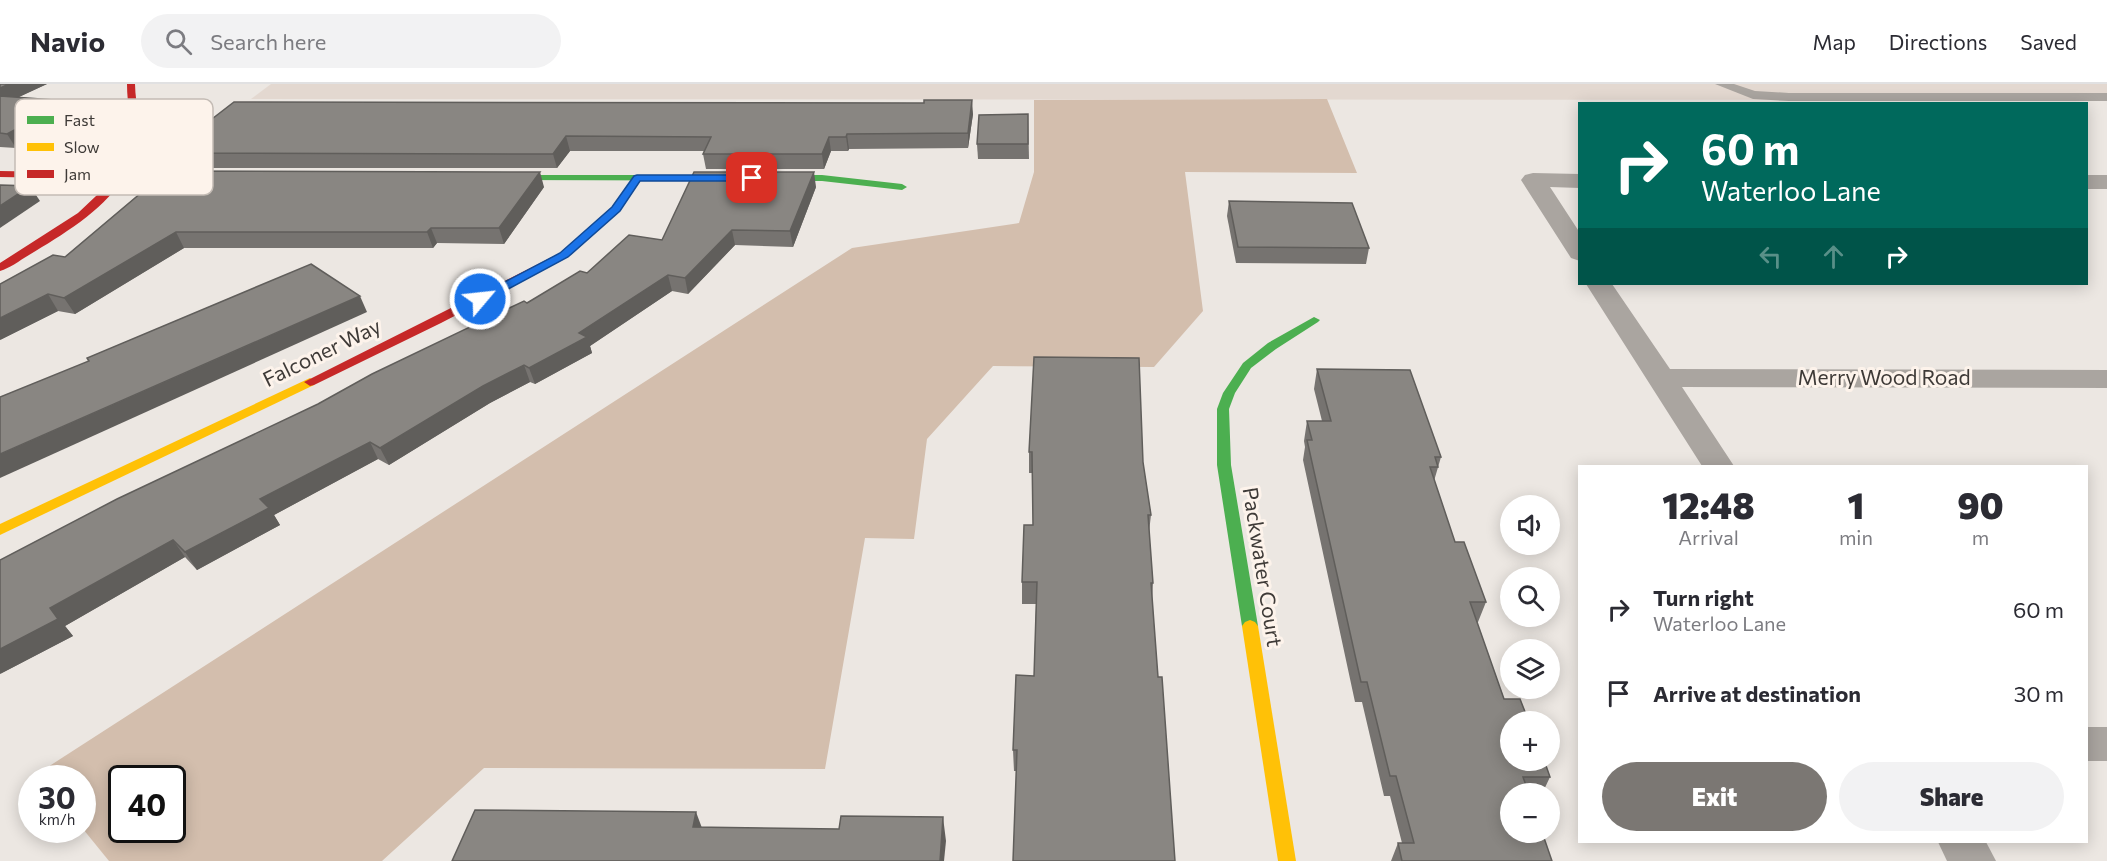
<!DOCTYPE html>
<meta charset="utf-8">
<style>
:root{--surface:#fff;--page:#f2f2f3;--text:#2b2b33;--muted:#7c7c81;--line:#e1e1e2;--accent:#7b7773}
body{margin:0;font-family:Commissioner,sans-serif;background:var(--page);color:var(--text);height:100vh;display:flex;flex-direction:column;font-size:22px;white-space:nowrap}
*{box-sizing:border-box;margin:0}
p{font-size:20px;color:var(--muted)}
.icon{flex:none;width:33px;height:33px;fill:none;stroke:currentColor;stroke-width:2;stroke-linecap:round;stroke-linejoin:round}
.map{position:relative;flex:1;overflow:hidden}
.details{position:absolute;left:1578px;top:381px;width:510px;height:378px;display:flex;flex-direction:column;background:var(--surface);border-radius:0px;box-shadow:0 3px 15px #0003}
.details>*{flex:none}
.guide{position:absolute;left:1578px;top:18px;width:510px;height:183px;border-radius:0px;box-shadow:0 3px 15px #0003;background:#00695c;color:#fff;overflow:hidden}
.controls{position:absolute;left:1500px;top:411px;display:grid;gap:12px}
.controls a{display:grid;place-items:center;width:60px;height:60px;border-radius:50%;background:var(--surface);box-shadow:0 3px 15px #0003;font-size:30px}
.speed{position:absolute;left:18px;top:681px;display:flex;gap:12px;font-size:30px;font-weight:700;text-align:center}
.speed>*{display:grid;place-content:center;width:78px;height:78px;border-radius:50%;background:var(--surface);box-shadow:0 3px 15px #0003;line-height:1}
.speed small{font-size:15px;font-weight:400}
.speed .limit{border:3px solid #111;border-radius:9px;background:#fff;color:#111}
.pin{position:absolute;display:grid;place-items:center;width:51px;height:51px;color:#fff;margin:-26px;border-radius:12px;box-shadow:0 3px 9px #0006}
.me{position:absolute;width:66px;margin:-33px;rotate:62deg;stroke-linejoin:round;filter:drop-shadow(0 0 4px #0008)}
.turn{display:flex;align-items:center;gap:21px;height:126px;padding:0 24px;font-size:27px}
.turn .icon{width:78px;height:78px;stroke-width:2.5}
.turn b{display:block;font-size:42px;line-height:51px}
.lanes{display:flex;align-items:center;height:57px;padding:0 24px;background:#0003;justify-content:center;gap:30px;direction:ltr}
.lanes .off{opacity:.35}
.eta{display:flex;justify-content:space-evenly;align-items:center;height:102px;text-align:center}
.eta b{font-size:36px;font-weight:800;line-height:42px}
.primary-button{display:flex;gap:12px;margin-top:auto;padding:12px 24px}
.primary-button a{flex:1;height:69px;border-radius:36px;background:var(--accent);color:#fff;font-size:24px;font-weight:800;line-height:69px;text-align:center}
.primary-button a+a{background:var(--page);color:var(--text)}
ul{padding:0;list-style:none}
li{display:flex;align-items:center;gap:18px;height:84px;padding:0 24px}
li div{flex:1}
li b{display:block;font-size:22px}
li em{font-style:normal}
header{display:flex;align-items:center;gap:36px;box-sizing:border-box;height:84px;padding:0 30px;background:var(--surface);border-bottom:2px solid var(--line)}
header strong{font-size:28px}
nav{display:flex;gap:33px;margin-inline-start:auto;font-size:21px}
.search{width:420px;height:54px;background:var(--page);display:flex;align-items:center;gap:15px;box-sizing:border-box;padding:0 21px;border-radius:33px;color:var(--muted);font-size:22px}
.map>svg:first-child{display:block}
</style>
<header>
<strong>Navio</strong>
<div class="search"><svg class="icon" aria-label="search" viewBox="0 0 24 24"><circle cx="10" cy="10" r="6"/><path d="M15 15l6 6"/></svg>Search here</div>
<nav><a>Map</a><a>Directions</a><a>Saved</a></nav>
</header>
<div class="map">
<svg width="2107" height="777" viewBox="0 0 2107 777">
<rect width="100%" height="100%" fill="#ece7e2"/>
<!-- built -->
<path fill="#e3d8d0" d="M271 0H2107V16L251 15Z"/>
<!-- forest -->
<path fill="#d3bead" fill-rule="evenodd" d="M1327 15 1357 89 1185 88 1203 227 1154 283 993 282 927 355 914 455 865 454 825 685 484 684 382 777H109L83 745 82 694H41L37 690 852 164 1019 139 1034 88V16ZM122 694H172V746H122Z"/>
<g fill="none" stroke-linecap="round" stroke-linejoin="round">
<!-- lane -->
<path fill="#aaa5a0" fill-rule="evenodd" d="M1715 0H1734L1755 7 1789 9H2107V17H1789L1753 15Z"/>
<!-- street -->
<g fill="#aaa5a0" fill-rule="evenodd">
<path d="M1533 89 1580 90V104L1550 103 1580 149V177L1571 174 1521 96 1525 91Z"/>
<rect x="2086" y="91" width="21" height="14"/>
<path d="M1586 200H1612L1670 285 2107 286V304L1682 303 1734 382H1702Z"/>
<rect x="2086" y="643" width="21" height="34"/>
<path d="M1938 758H1986L1996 777H1947Z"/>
</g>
<!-- fast -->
<g fill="#4caf50" fill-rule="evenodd">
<path d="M497 91H822L902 100 907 103 902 106 822 97 494 96 492 94Z"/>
<path d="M1314 233 1320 236 1318 238 1276 265 1251 284 1235 309 1229 325 1231 381 1258 542 1255 546 1250 548 1245 546 1242 542 1217 381V325L1223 309 1243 279 1268 259Z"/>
</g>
<!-- slow -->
<g fill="#ffc107" fill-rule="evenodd">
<path d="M310 294 316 298 314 301 0 451V440Z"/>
<path d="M1250 536 1255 538 1258 542 1296 777H1278L1242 542 1245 538Z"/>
</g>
<!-- jam -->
<g fill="#c62828" fill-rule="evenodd">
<path d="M127 0H135C136 41 152 48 127 89L205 90 210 93 205 96 123 95C101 128 62 151 29 171 19 177 10 184 0 187V179L78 129 114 95 0 93V87L117 89C143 49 127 41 127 0Z"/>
<path d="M634 92 642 94 620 127 568 173 441 239 314 301 310 302 304 298 560 169 612 123Z"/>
</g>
</g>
<!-- wall -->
<g fill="#767370">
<path d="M0 0H47L18 13 77 31 16 64 0 63Z"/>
<path d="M973 30 968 64 849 65 848 67H831L824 85H706L703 70 704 67H570L557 84H196L189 69 196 63 190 52Z"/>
<path d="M1028 30 1029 75H978L977 60Z"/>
<path d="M167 87 544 103 504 160 437 159 433 164H184L75 230 58 227 0 256 65 173Z"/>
<path d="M816 103 793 163 735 161 688 210 672 207 590 262 592 269 535 300 530 298 490 319 389 381 378 375 274 431 280 441 197 486 185 473 65 542 73 552 0 590 318 320 527 219 587 189 662 156Z"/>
<path d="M1229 117 1369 164 1366 180 1236 179 1227 132Z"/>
<path d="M1317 285 1441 373 1434 397 1455 458 1486 518 1478 538H1477L1504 615 1550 693 1542 710H1510L1552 777H1391L1398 759H1402L1390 712H1384L1362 618H1355L1303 376 1305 363 1304 357 1307 337H1322L1314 305Z"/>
<path d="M1029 368 1143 378 1151 431 1149 448 1153 499 1152 517 1016 687H1014L1013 666 1034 592 1036 520H1022V498L1033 441 1032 389H1029Z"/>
</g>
<!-- shaded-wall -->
<g fill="#605e5b">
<path d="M9 0H47L0 22V4Z"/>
<path d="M972 16 973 30 968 64V49Z"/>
<path d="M69 17 77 31 16 64 7 50Z"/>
<path d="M847 50 849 65 848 67 846 53Z"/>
<path d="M566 52 570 67 557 84 553 70Z"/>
<path d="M829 53 831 67 824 85 822 70Z"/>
<path d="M540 88 544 103 504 160 499 144Z"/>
<path d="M814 88 816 103 793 163 790 147Z"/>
<path d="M30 102 40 117 0 144V122Z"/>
<path d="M431 144 437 159 433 164 427 148Z"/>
<path d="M732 146 735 161 688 210 685 194Z"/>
<path d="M176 148 184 164 75 230 64 214Z"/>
<path d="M668 191 672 207 590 262 592 269 535 300 529 284 579 249Z"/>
<path d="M48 210 58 227 0 256V234Z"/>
<path d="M360 212 367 228 0 394V370Z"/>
<path d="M524 281 530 298 490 319 389 381 380 364 483 302Z"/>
<path d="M370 358 378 375 274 431 280 441 197 486 185 468 260 415Z"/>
<path d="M173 456 185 473 65 542 73 552 0 590V565L50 524Z"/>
<path d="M696 728 705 752 693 743Z"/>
<path d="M943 733 946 757 944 777H940Z"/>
</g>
<!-- building -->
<g fill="#898682" stroke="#605e5b" stroke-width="1.5">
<path d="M0 0H9L0 4Z"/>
<path d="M0 12 69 17 7 50 0 49Z"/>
<path d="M924 16H972L968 49 847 50 846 53H829L822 70H703L711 53 566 52 553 70 189 69 209 52H190L234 18 924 19Z"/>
<path d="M1028 30V60H977L979 31Z"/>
<path d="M167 87 540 88 499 144H431L427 148H176L64 214 48 210 0 234V200L53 171 65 173Z"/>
<path d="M694 88H814L790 147 732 146 685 194 668 191 579 249 587 253 529 284 524 281 483 302 380 364 370 358 260 415 269 424 185 468 173 456 50 524 58 535 0 565V476L117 415 318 320 372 290 524 217 527 219 580 187 587 189 629 151 662 156Z"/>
<path d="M0 101 30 102 0 122Z"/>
<path d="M1229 117 1352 119 1369 164 1238 163Z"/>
<path d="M311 180 360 212 0 370V313L89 277 87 274Z"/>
<path d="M1034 273 1139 274 1143 378 1151 431H1148L1153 499H1151L1158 593H1162L1175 777H1013L1017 666H1013L1016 591 1034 592 1037 498H1022L1024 441H1033L1032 368H1029Z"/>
<path d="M1317 285 1410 286 1441 373H1435L1438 383H1430L1455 458H1464L1486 518H1470L1504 615H1520L1529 638H1510V676H1544L1550 693H1523L1529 710H1510V748H1542L1552 777H1402L1398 759H1414L1396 692H1390L1367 598H1361L1307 356H1312L1307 337H1331Z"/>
<path d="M475 726 696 728 693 743 839 745 841 732 943 733 940 777H452Z"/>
</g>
<!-- route -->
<path fill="#1a73e8" stroke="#114b97" stroke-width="1.5" d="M637 91H752L757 94 752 97H640L620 127 568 173 484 218H476V213L560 169 612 123 634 92Z"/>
<g text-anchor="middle" stroke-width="6" stroke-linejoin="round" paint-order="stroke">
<!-- street labels -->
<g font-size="21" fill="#3e3a37" stroke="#fdf3eb">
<text transform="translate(322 269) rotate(-26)" y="7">Falconer Way</text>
<text x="1884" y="301">Merry Wood Road</text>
<text transform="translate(1262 483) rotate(81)" y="7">Packwater Court</text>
</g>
</g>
<!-- legend -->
<rect x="15" y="15" width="198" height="96" rx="9" fill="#fdf3eb" stroke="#c4bcb5" stroke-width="1.5"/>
<rect x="27" y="32" width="27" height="8" fill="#4caf50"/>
<rect x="27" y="59" width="27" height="8" fill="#ffc107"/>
<rect x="27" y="86" width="27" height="8" fill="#c62828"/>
<g font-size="16" fill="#3e3a37">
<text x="64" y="42">Fast</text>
<text x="64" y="69">Slow</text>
<text x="64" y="96">Jam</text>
</g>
</svg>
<div class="controls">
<a><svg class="icon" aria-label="sound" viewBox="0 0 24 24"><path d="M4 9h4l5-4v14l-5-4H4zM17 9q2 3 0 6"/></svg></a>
<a><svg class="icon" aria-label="search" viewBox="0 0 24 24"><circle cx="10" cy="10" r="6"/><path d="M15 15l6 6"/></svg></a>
<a><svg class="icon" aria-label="layers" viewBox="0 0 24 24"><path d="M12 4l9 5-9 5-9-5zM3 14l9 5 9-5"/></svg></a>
<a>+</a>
<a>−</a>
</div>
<div class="speed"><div>30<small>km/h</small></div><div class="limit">40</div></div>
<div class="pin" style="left:752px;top:94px;background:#d93025"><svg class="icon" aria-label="arrive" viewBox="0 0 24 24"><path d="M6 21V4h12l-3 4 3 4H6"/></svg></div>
<svg class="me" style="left:480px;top:215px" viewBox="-20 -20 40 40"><circle r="17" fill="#1a73e8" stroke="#fff" stroke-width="3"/><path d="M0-11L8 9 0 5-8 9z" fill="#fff"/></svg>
<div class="guide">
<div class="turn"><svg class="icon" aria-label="right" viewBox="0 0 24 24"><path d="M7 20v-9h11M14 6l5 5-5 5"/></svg><div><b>60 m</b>Waterloo Lane</div></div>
<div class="lanes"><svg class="icon off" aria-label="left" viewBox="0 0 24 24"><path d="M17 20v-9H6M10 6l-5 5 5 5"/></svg><svg class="icon off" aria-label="ahead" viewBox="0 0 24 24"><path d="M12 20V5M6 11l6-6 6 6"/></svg><svg class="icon" aria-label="right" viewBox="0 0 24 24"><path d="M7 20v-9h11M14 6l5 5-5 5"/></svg></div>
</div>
<section class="details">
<div class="eta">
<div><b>12:48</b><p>Arrival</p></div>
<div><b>1</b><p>min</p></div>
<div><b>90</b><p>m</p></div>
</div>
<ul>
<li><svg class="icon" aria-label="right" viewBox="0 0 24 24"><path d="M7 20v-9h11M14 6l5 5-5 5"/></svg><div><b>Turn right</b><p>Waterloo Lane</p></div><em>60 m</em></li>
<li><svg class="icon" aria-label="arrive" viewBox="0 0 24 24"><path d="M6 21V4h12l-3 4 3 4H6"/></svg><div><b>Arrive at destination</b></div><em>30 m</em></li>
</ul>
<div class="primary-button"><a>Exit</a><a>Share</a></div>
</section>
</div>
